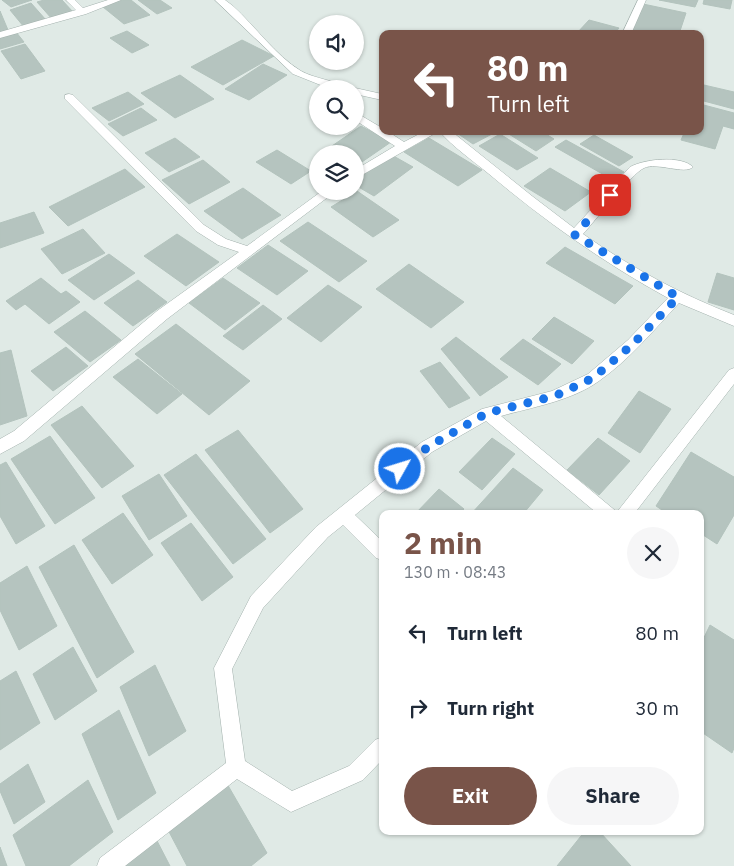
<!DOCTYPE html>
<meta charset="utf-8">
<style>
:root{--surface:#fff;--page:#f6f6f7;--text:#1f2937;--muted:#747a83;--accent:#795449}
body{margin:0;font-family:"IBM Plex Sans",sans-serif;background:var(--page);color:var(--text);height:100vh;display:flex;flex-direction:column;font-size:19px;white-space:nowrap}
*{box-sizing:border-box;margin:0}
p{font-size:16px;color:var(--muted)}
.icon{flex:none;width:28px;height:28px;fill:none;stroke:currentColor;stroke-width:2;stroke-linecap:round;stroke-linejoin:round}
.map{position:relative;flex:1;overflow:hidden}
.sheet{position:absolute;left:379px;top:510px;width:325px;height:325px;display:flex;flex-direction:column;background:var(--surface);border-radius:10px;box-shadow:0 1px 4px #0004}
.sheet>*{flex:none}
.top-card{position:absolute;left:379px;top:30px;width:325px;height:105px;border-radius:10px;box-shadow:0 1px 4px #0004;background:#795449;color:#fff;overflow:hidden}
.fabs{position:absolute;left:309px;top:15px;display:grid;gap:10px}
.fabs a{display:grid;place-items:center;width:55px;height:55px;border-radius:50%;background:var(--surface);box-shadow:0 1px 4px #0004;font-size:25px}
.pin{position:absolute;display:grid;place-items:center;width:42px;height:42px;color:#fff;margin:-21px;border-radius:10px;box-shadow:0 2px 8px #0006}
.me{position:absolute;width:55px;margin:-28px;rotate:51deg;stroke-linejoin:round;filter:drop-shadow(0 0 4px #0008)}
.turn{display:flex;align-items:center;gap:18px;height:105px;padding:0 25px;font-size:22px}
.turn .icon{width:65px;height:65px;stroke-width:2.5}
.turn b{display:block;font-size:35px;line-height:42px}
.round{display:grid;place-items:center;flex:none;width:52px;height:52px;border-radius:26px;background:var(--page)}
.headline{display:flex;align-items:center;justify-content:space-between;height:85px;padding:0 25px}
h1{font-size:30px;font-weight:800;line-height:38px;color:var(--accent)}
.button{display:flex;gap:10px;margin-top:auto;padding:10px 25px}
.button a{flex:1;height:58px;border-radius:30px;background:var(--accent);color:#fff;font-size:20px;font-weight:800;line-height:58px;text-align:center}
.button a+a{background:var(--page);color:var(--text)}
ul{padding:0;list-style:none}
li{display:flex;align-items:center;gap:15px;height:75px;padding:0 25px}
li div{flex:1}
li b{display:block;font-size:19px}
li em{font-style:normal}
.map>svg:first-child{display:block}
</style>
<div class="map">
<svg width="734" height="866" viewBox="0 0 734 866">
<rect width="100%" height="100%" fill="#e0eae6"/>
<!-- building -->
<g fill="#b5c4bf" stroke="#b3c3bd">
<path d="M2 0H32L11 7Z"/>
<path d="M44 0H62L73 12 52 19 37 2Z"/>
<path d="M123 0H131L150 15 124 24 103 7Z"/>
<path d="M138 0H160L172 8 157 14Z"/>
<path d="M659 0H698L695 7Z"/>
<path d="M704 0H732L730 9 703 4Z"/>
<path d="M31 3 46 20 24 27 10 10Z"/>
<path d="M643 4 686 13 679 34 632 32Z"/>
<path d="M0 11 8 30 0 32Z"/>
<path d="M589 20 619 28 614 34 577 33Z"/>
<path d="M127 31 149 45 132 53 110 38Z"/>
<path d="M16 32 24 42 0 49V37Z"/>
<path d="M242 40 274 56 223 85 191 67Z"/>
<path d="M25 44 45 71 21 79 1 51Z"/>
<path d="M263 64 287 75 249 100 225 89Z"/>
<path d="M180 75 214 99 175 118 141 93Z"/>
<path d="M704 85 734 92V109L700 100V93Z"/>
<path d="M128 92 144 104 109 121 92 108Z"/>
<path d="M700 104 734 113V129L723 126 715 149 681 140 685 131H700Z"/>
<path d="M141 108 157 120 123 136 108 124Z"/>
<path d="M361 126 391 142 359 164 355 162V154H340L329 148Z"/>
<path d="M454 131H487L492 134 473 144Z"/>
<path d="M504 131H541L554 139 536 151Z"/>
<path d="M500 134 538 158 517 170 479 146Z"/>
<path d="M594 135 633 157 619 166 580 144Z"/>
<path d="M175 138 200 157 169 172 145 153Z"/>
<path d="M429 138 482 170 458 186 404 152Z"/>
<path d="M566 140 624 172 613 180 555 147Z"/>
<path d="M277 150 311 171 291 184 256 162Z"/>
<path d="M390 154 413 167 374 196 355 185V180Z"/>
<path d="M203 160 230 182 189 204 162 180Z"/>
<path d="M550 168 591 192 565 211 524 186Z"/>
<path d="M125 169 145 187 68 226 49 207Z"/>
<path d="M243 188 281 215 242 239 204 211Z"/>
<path d="M357 191 399 220 373 237 331 207Z"/>
<path d="M34 212 44 233 0 248V223Z"/>
<path d="M308 222 367 261 339 282 280 241Z"/>
<path d="M83 229 105 253 62 274 41 249Z"/>
<path d="M177 234 219 262 186 286 144 256Z"/>
<path d="M268 245 308 271 277 295 237 268Z"/>
<path d="M565 247 633 286 615 304 546 263Z"/>
<path d="M109 254 135 273 94 300 68 280Z"/>
<path d="M409 264 464 302 431 328 376 289Z"/>
<path d="M717 273 734 278V310L708 302Z"/>
<path d="M41 278 61 294 66 291 80 302 49 324 25 304 16 310 6 301Z"/>
<path d="M223 278 260 303 225 330 189 303Z"/>
<path d="M138 280 167 302 133 326 104 303Z"/>
<path d="M328 285 362 307 321 342 287 318Z"/>
<path d="M263 305 282 319 243 350 223 336Z"/>
<path d="M85 311 121 340 90 362 54 332Z"/>
<path d="M554 317 594 341 572 364 532 339Z"/>
<path d="M176 324 250 381 209 415 135 354Z"/>
<path d="M456 337 508 377 480 396 441 349Z"/>
<path d="M523 339 561 364 538 385 500 359Z"/>
<path d="M66 347 88 366 53 391 31 371Z"/>
<path d="M11 350 27 416 0 425V353Z"/>
<path d="M138 359 182 394 157 414 113 377Z"/>
<path d="M440 362 470 398 449 408 420 371Z"/>
<path d="M639 391 671 409 640 453 608 433Z"/>
<path d="M82 406 134 466 102 488 51 425Z"/>
<path d="M238 430 303 509 270 533 205 450Z"/>
<path d="M50 436 95 498 55 524 11 459Z"/>
<path d="M492 438 515 454 482 490 459 472Z"/>
<path d="M598 438 630 461 599 495 567 470Z"/>
<path d="M691 452 734 477V515L717 544 700 533V514H668L656 506Z"/>
<path d="M196 454 266 539 233 564 164 475Z"/>
<path d="M6 462 45 526 16 544 0 516V465Z"/>
<path d="M513 468 543 490 523 514H471Z"/>
<path d="M159 474 187 516 149 540 122 496Z"/>
<path d="M439 489 464 509 459 514H415Z"/>
<path d="M123 513 153 555 112 584 82 540Z"/>
<path d="M191 523 233 577 202 601 161 543Z"/>
<path d="M74 545 134 652 97 678 39 567Z"/>
<path d="M27 566 57 626 19 650 0 610V583Z"/>
<path d="M710 625 734 640V748L732 753 700 731V646Z"/>
<path d="M73 647 97 691 55 720 33 674Z"/>
<path d="M155 665 186 731 149 756 120 687Z"/>
<path d="M16 671 40 723 0 750V681Z"/>
<path d="M119 710 156 793 118 820 82 734Z"/>
<path d="M28 764 45 802 14 824 0 791V784Z"/>
<path d="M88 780 113 832 69 866H26L13 835Z"/>
<path d="M226 782 267 853 251 866H187L167 828Z"/>
<path d="M585 831H599L631 866H557Z"/>
<path d="M155 837 170 866H118Z"/>
<path d="M0 847 7 866H0Z"/>
</g>
<g fill="none" stroke-linecap="round" stroke-linejoin="round">
<defs>
<g id="minor">
<path d="M66 0H75L83 8 108 0H121L86 14 0 38V32L76 10Z"/>
<path d="M215 0H225L233 6C256 27 275 55 301 71 315 79 339 81 349 89L328 88 293 74Z"/>
<path d="M638 0H646L631 34H622Z"/>
<path d="M355 88 382 94V100L355 94V89H352Z"/>
<path d="M69 94 73 95 204 225 226 239 247 246 322 191H336L167 319 24 441 0 454V439L14 431 157 311 239 252 218 245 196 231 65 99V95Z"/>
<path d="M355 112 382 128V131H387L404 142 425 131H451L532 196 574 228 630 167C644 159 681 155 693 167 685 175 657 162 644 168 631 174 595 221 583 234 630 267 680 294 734 315V326L679 303C654 330 629 360 599 381 571 401 533 407 501 416L617 512 729 370 734 368V384L634 514H598L486 421 432 452 355 515 382 541V560L376 558 343 525 328 537 263 608 232 669 245 761 292 791 349 766 375 740 382 737V760L363 780 291 812 237 779 125 866H97L100 858 226 763 214 668 251 596 316 527 422 442 482 409 552 391 588 374 628 340 668 298C604 263 545 221 489 174 472 160 453 147 439 131L355 179V170L395 146 355 120Z"/>
</g>
</defs>
<!-- minor casing -->
<use href="#minor" stroke="#a3b1ad" stroke-width="1"/>
<!-- minor -->
<use href="#minor" fill="#fff" fill-rule="evenodd"/>
</g>
<g fill="none" stroke-linecap="round" stroke-linejoin="round">
<!-- route -->
<path stroke="#1a73e8" stroke-width="9" stroke-dasharray="0 16.2" d="M400 469 428 447 487 413 555 396 593 378 633 344 678 297 575 235 610 195"/>
</g>
</svg>
<div class="fabs">
<a><svg class="icon" aria-label="sound" viewBox="0 0 24 24"><path d="M4 9h4l5-4v14l-5-4H4zM17 9q2 3 0 6"/></svg></a>
<a><svg class="icon" aria-label="search" viewBox="0 0 24 24"><circle cx="10" cy="10" r="6"/><path d="M15 15l6 6"/></svg></a>
<a><svg class="icon" aria-label="layers" viewBox="0 0 24 24"><path d="M12 4l9 5-9 5-9-5zM3 14l9 5 9-5"/></svg></a>
</div>
<div class="pin" style="left:610px;top:195px;background:#d93025"><svg class="icon" aria-label="arrive" viewBox="0 0 24 24"><path d="M6 21V4h12l-3 4 3 4H6"/></svg></div>
<svg class="me" style="left:400px;top:469px" viewBox="-20 -20 40 40"><circle r="17" fill="#1a73e8" stroke="#fff" stroke-width="3"/><path d="M0-11L8 9 0 5-8 9z" fill="#fff"/></svg>
<div class="top-card">
<div class="turn"><svg class="icon" aria-label="left" viewBox="0 0 24 24"><path d="M17 20v-9H6M10 6l-5 5 5 5"/></svg><div><b>80 m</b>Turn left</div></div>
</div>
<section class="sheet">
<div class="headline"><div><h1>2 min</h1><p>130 m · 08:43</p></div><a class="round"><svg class="icon" aria-label="close" viewBox="0 0 24 24"><path d="M6 6l12 12M18 6L6 18"/></svg></a></div>
<ul>
<li><svg class="icon" aria-label="left" viewBox="0 0 24 24"><path d="M17 20v-9H6M10 6l-5 5 5 5"/></svg><div><b>Turn left</b></div><em>80 m</em></li>
<li><svg class="icon" aria-label="right" viewBox="0 0 24 24"><path d="M7 20v-9h11M14 6l5 5-5 5"/></svg><div><b>Turn right</b></div><em>30 m</em></li>
</ul>
<div class="button"><a>Exit</a><a>Share</a></div>
</section>
</div>
